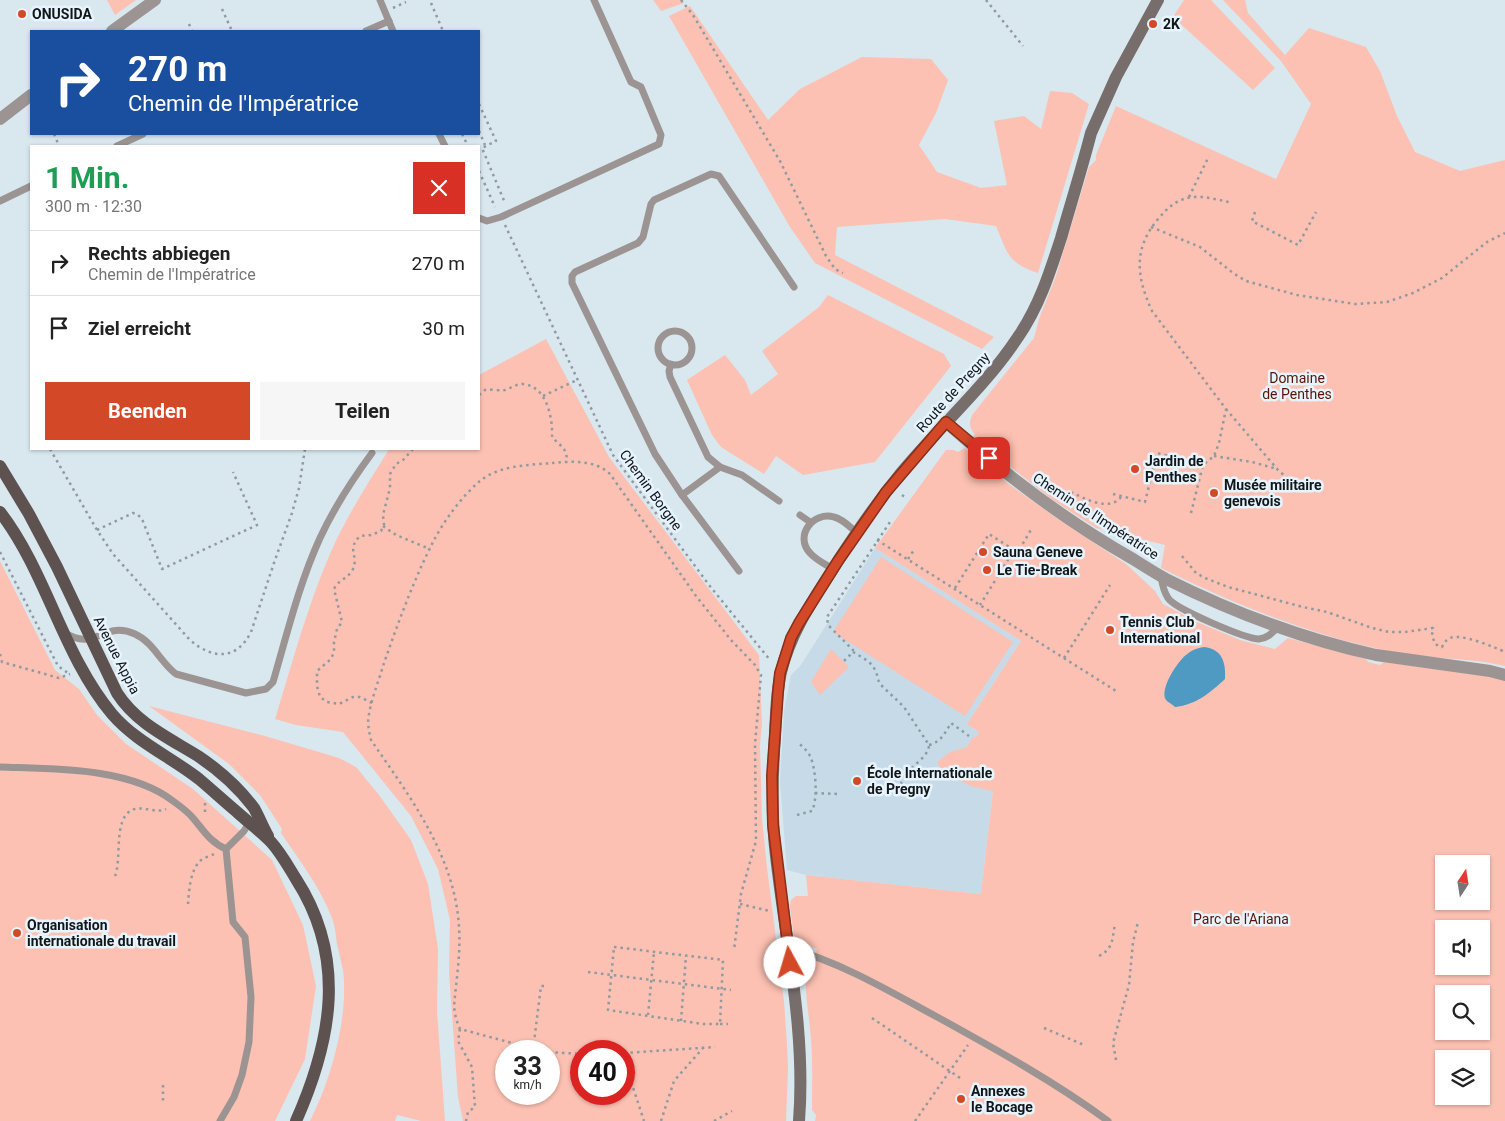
<!DOCTYPE html>
<html lang="de">
<meta charset="utf-8">
<style>
:root{--surface:#fff;--page:#f6f6f6;--text:#222;--muted:#767676;--line:#e0e0e0;--accent:#d34927}
body{margin:0;font-family:Roboto,sans-serif;background:var(--page);color:var(--text);height:100vh;display:flex;flex-direction:column;font-size:19px;white-space:nowrap}
*{box-sizing:border-box;margin:0}
p{font-size:16px;color:var(--muted)}
.icon{flex:none;width:28px;height:28px;fill:none;stroke:currentColor;stroke-width:2;stroke-linecap:round;stroke-linejoin:round}
.map{position:relative;flex:1;overflow:hidden}
.drawer{position:absolute;left:30px;top:145px;width:450px;height:305px;display:flex;flex-direction:column;background:var(--surface);border-radius:0px;box-shadow:0 1px 4px #0004}
.drawer>*{flex:none}
.guide{position:absolute;left:30px;top:30px;width:450px;height:105px;border-radius:0px;box-shadow:0 1px 4px #0004;background:#1a4fa0;color:#fff;overflow:hidden}
.needle{width:32px;rotate:12deg}
.fabs{position:absolute;left:1435px;top:855px;display:grid;gap:10px}
.fabs a{display:grid;place-items:center;width:55px;height:55px;border-radius:0px;background:var(--surface);box-shadow:0 1px 4px #0004;font-size:25px}
.speed{position:absolute;left:495px;top:1040px;display:flex;gap:10px;font-size:25px;font-weight:700;text-align:center}
.speed>*{display:grid;place-content:center;width:65px;height:65px;border-radius:50%;background:var(--surface);box-shadow:0 1px 4px #0004;line-height:1}
.speed small{font-size:12px;font-weight:400}
.speed .limit{border:8px solid #d22;background:#fff;color:#111}
.pin{position:absolute;display:grid;place-items:center;width:42px;height:42px;color:#fff;margin:-21px;border-radius:10px;box-shadow:0 2px 8px #0006}
.me{position:absolute;width:55px;margin:-28px;rotate:354deg;stroke-linejoin:round;filter:drop-shadow(0 0 4px #0008)}
.turn{display:flex;align-items:center;gap:18px;height:105px;padding:0 15px;font-size:22px}
.turn .icon{width:65px;height:65px;stroke-width:2.5}
.turn b{display:block;font-size:35px;line-height:42px}
.round{display:grid;place-items:center;flex:none;width:52px;height:52px;border-radius:0px;background:var(--page)}
.summary{display:flex;align-items:center;justify-content:space-between;height:85px;padding:0 15px}
h1{font-size:30px;font-weight:700;line-height:38px;color:#1e9e55}
.action{display:flex;gap:10px;margin-top:auto;padding:10px 15px}
.action a{flex:1;height:58px;border-radius:0px;background:var(--accent);color:#fff;font-size:20px;font-weight:700;line-height:58px;text-align:center}
.action a+a{background:var(--page);color:var(--text)}
ul{padding:0;list-style:none}
li{display:flex;align-items:center;gap:15px;height:65px;padding:0 15px;border-top:1px solid var(--line)}
li div{flex:1}
li b{display:block;font-size:19px}
li em{font-style:normal}
.map>svg:first-child{display:block}
</style>
<div class="map">
<svg width="1505" height="1121" viewBox="0 0 1505 1121">
<rect width="100%" height="100%" fill="#d9e7ef"/>
<!-- built -->
<path fill="#c6dbe7" d="M875 548 1021 641 967 724 979 732 995 774 981 894 806 875 787 870 780 782 784 710 791 675 801 665Z"/>
<!-- green -->
<g fill="#fcc1b2" fill-rule="evenodd">
<path d="M107 0H136L115 15Z"/>
<path d="M653 0H682L684 3 661 11Z"/>
<path d="M1184 0H1211L1275 68 1253 90 1173 17Z"/>
<path d="M1223 0H1245L1248 13 1285 55 1309 28 1366 47 1380 71 1397 116 1415 152 1460 171 1505 160V666C1467 657 1427 659 1388 651 1310 635 1231 603 1161 568L1165 545 1096 528 1050 498 973 437 975 434C969 428 969 423 972 415L1034 338 1039 319 1056 276 1089 167 1096 160V155L1116 106 1276 179 1311 104 1281 61Z"/>
<path d="M690 6 768 120 800 89 862 57 931 59 948 80 936 113 919 145 937 172 981 188 1007 185 994 121 1024 116 1041 129 1050 91 1072 93 1089 104 1038 273C1007 262 1008 254 996 226L945 219 837 227 835 255 994 337 982 349 815 263 790 227 669 16Z"/>
<path d="M828 295 944 354 951 366 875 462 803 475 776 456 764 474 721 447 712 435 687 380 725 355 745 380 751 395 778 374 762 351 819 307Z"/>
<path d="M546 339 609 457 759 655 762 723 760 745 762 819 767 868 784 1001 787 1045 788 1070 786 1121H463L458 1097 449 973 450 920 438 869 411 816 343 732 296 725 275 719C292 664 307 607 330 554 346 517 367 485 388 451L390 449H479V375ZM506 1051H549V1094H506ZM581 1051H624V1094H581Z"/>
<path d="M965 448 1010 485 1061 521 1126 564 1155 591 1163 604 1197 622 1240 640 1275 649 1288 638 1366 659 1368 662 1380 665 1384 662 1493 677 1505 681V1121H815L816 1115 812 1110C812 1087 813 1063 811 1039 809 1013 803 987 807 961L813 959 817 949 794 939 790 906 791 900 796 896H808L806 875 981 894 993 791 971 786 942 772 937 762 950 752 967 747 973 737 976 738 979 732 967 724 1021 641 875 548 946 450H954L958 452ZM1444 864H1481V901H1444ZM1444 929H1481V966H1444ZM1444 994H1481V1031H1444ZM1444 1059H1481V1096H1444Z"/>
<path d="M881 557 1013 642 965 716 833 632Z"/>
<path d="M0 561 55 670 79 689 97 715 126 744 193 789 272 860 303 925 316 986 305 1059 275 1121H0Z"/>
<path d="M831 649 849 667 820 695 811 682Z"/>
<path d="M149 706 265 736 339 758 356 767 379 795 411 840 428 884 438 949 437 1011 445 1121H421L397 1115 395 1121H310C331 1080 349 1016 343 970 341 961 339 953 337 944 336 936 335 926 332 918 320 887 300 861 281 833L282 829 260 795 229 764Z"/>
</g>
<!-- water -->
<path fill="#4e9ac3" d="M1204 647C1222 649 1226 662 1225 679 1211 692 1196 705 1175 707 1173 705 1168 702 1166 700 1159 689 1178 661 1186 655 1192 650 1197 648 1204 647Z"/>
<g fill="none" stroke-linecap="round" stroke-linejoin="round">
<!-- path -->
<g stroke="#909aa1" stroke-width="2.5" stroke-dasharray="2.5 4" stroke-linecap="butt">
<path d="M681 0 693 15 780 161 826 256 835 269 843 273"/>
<path d="M986 0 1023 46"/>
<path d="M431 3 443 31"/>
<path d="M393 8 406 2"/>
<path d="M222 9 232 31"/>
<path d="M189 24 192 31"/>
<path d="M479 104 496 141 482 148 505 203"/>
<path d="M479 131 485 145"/>
<path d="M54 134 59 146"/>
<path d="M462 134 468 146"/>
<path d="M479 171 495 207"/>
<path d="M1189 197 1209 156"/>
<path d="M1255 212 1252 221 1298 245 1316 212"/>
<path d="M505 225 613 455 709 585 770 660"/>
<path d="M1151 227 1200 247 1233 273 1246 281 1297 295 1355 304 1387 302 1413 293 1442 278 1487 242 1505 233"/>
<path d="M479 395 485 390C491 389 499 391 505 390 511 388 516 384 523 384 547 386 553 419 552 437 560 446 569 449 566 462"/>
<path d="M543 396 577 380"/>
<path d="M1226 409 1278 470 1299 488"/>
<path d="M50 449 97 530 113 554 190 640C213 660 237 660 251 632L275 560 292 513 299 488 305 449"/>
<path d="M1214 456 1252 462 1277 469"/>
<path d="M1071 492C1085 499 1109 512 1121 497"/>
<path d="M1113 494 1145 502 1157 453 1203 465"/>
<path d="M902 495 907 499"/>
<path d="M1191 513 1203 465 1214 456 1219 443 1226 409 1152 311C1136 276 1133 248 1159 218 1169 206 1179 198 1194 197 1206 196 1218 200 1229 202"/>
<path d="M383 526 396 535 430 549"/>
<path d="M97 530 133 513 138 515 142 519 162 569 257 525 233 472"/>
<path d="M877 540 1116 691"/>
<path d="M1015 550 1018 552 1032 528"/>
<path d="M0 552 58 666 68 673"/>
<path d="M1182 556 1196 573 1205 578 1228 587 1303 607 1327 612 1372 628 1389 632H1405L1433 628 1432 635 1435 644 1442 647C1444 643 1446 640 1450 638 1461 633 1494 647 1505 652"/>
<path d="M908 559 914 550"/>
<path d="M955 588 989 534 1014 550 980 605"/>
<path d="M853 652C861 657 871 661 875 670 878 675 877 680 881 685L904 707 929 745C928 762 900 768 900 791L876 790"/>
<path d="M0 654 2 662 59 678 70 674"/>
<path d="M1064 658 1110 585"/>
<path d="M844 661 850 655 853 650 828 625 827 617 892 519"/>
<path d="M372 703 360 697H353L339 704 327 702 320 697 317 686V671L331 659 334 652V642L337 629 342 622 334 589C338 580 349 578 353 569 359 555 346 550 360 536L371 535 381 531 384 525 383 515 390 488V474L396 464 403 460 413 449"/>
<path d="M929 745C941 742 945 733 951 723L969 736"/>
<path d="M815 793 838 794"/>
<path d="M205 803V815"/>
<path d="M797 815 812 811C818 799 816 768 810 756 807 750 802 746 797 742"/>
<path d="M115 876C122 859 113 819 132 810 143 805 156 814 166 809"/>
<path d="M188 904C189 891 190 871 200 861 203 858 210 856 214 854"/>
<path d="M740 904 770 911"/>
<path d="M614 947 723 960 720 1024H703L608 1010Z"/>
<path d="M1099 956C1114 948 1112 939 1115 924"/>
<path d="M588 972 731 990"/>
<path d="M648 1015 654 952"/>
<path d="M872 1018 960 1078"/>
<path d="M681 1021 686 956"/>
<path d="M720 1024H728"/>
<path d="M1044 1028 1084 1045"/>
<path d="M460 1029 458 1041 472 1067 475 1107 468 1112 466 1121"/>
<path d="M533 1050 541 986H544"/>
<path d="M542 1051 460 1029 456 1019 454 1007C456 981 461 953 459 927 455 856 410 797 371 740 369 731 367 723 369 714 372 697 379 680 384 663 398 623 413 582 432 544 443 522 461 497 480 481 499 465 530 465 553 463 572 461 596 460 610 474L696 596 731 640 755 665 761 675 755 744 756 841 741 894 734 950"/>
<path d="M549 1052 581 1054"/>
<path d="M624 1053 715 1047"/>
<path d="M1116 1060 1113 1043 1129 985 1133 942 1138 922"/>
<path d="M624 1064 628 1072 644 1121"/>
<path d="M163 1085V1101"/>
<path d="M661 1121 674 1081 703 1048"/>
<path d="M714 1121 732 1111"/>
<path d="M915 1121 968 1045"/>
</g>
<!-- lane -->
<g stroke="#9b9492" stroke-width="7">
<path d="M380 0 393 31"/>
<path d="M366 31 389 21"/>
<path d="M439 134 445 146"/>
<path d="M117 146 143 134"/>
<path d="M0 201 31 186"/>
<path d="M479 218 487 221 501 217 659 144 661 135 641 87 631 82 594 0"/>
<circle cx="675" cy="348" r="17"/>
<path d="M671 364 669 371 670 377 708 457 720 467 742 475 779 501"/>
<path d="M682 495 720 467"/>
<path d="M800 515 810 522"/>
<path d="M833 569C825 564 816 560 810 553 794 536 813 511 834 517 843 519 850 527 857 533"/>
<path d="M739 571 682 495 655 454 572 283V276L575 272 638 243 643 237 651 204 654 200 711 174 719 176 794 287"/>
<path d="M1161 576C1162 583 1164 592 1168 598 1175 609 1246 639 1259 639 1268 638 1272 633 1278 627"/>
<path d="M65 633C96 652 103 620 135 634 153 642 161 663 176 674L246 693 266 689 273 682C287 634 299 584 320 538 334 508 352 480 372 453"/>
<path d="M0 767C53 769 129 767 173 801 180 806 188 812 193 818 204 831 210 842 226 849"/>
<path d="M226 849 244 831 249 823"/>
<path d="M788 948C841 962 891 992 939 1018 997 1050 1055 1082 1108 1121"/>
<path d="M220 1121 234 1097 242 1075 249 1042 251 997 245 937 233 922 226 849"/>
</g>
<!-- street -->
<g stroke="#9b9492" stroke-width="12">
<path d="M112 31 155 0"/>
<path d="M0 119 31 95"/>
<path d="M946 422C1004 474 1066 521 1133 559 1144 566 1155 573 1166 579 1232 612 1303 639 1376 655L1490 671 1505 675"/>
</g>
<!-- secondary -->
<path stroke="#776d6b" stroke-width="12" d="M799 1121C806 1032 786 944 776 856 771 816 772 776 775 737 776 715 776 693 781 672 790 635 809 606 829 575 851 540 875 505 901 473 939 427 985 387 1018 337 1039 307 1050 272 1061 238 1071 203 1082 168 1091 133L1116 77 1158 0"/>
<!-- primary -->
<g stroke="#5e5250" stroke-width="12">
<path d="M0 466 29 514 57 567 117 693C136 723 169 738 198 756 219 770 239 788 254 808 259 817 263 827 268 836"/>
<path d="M0 512C47 573 62 654 112 714 136 742 171 757 199 779 212 790 224 801 237 812 248 822 260 831 271 842 281 853 288 866 296 879 347 958 332 1040 296 1121"/>
</g>
</g>
<g fill="none" stroke-linecap="round" stroke-linejoin="round">
<defs>
<path id="route" d="M790 963 773 825 772 776 778 692 780 673 791 638 799 623 838 561 886 492 946 422 989 458"/>
</defs>
<!-- route casing -->
<use href="#route" stroke="#892f19" stroke-width="12"/>
<!-- route -->
<use href="#route" stroke="#d34927" stroke-width="9"/>
</g>
<!-- markers -->
<g fill="#d34927" stroke="#e7f4fd" stroke-width="2">
<circle cx="22" cy="14" r="5"/>
<circle cx="1153" cy="24" r="5"/>
<circle cx="1135" cy="469" r="5"/>
<circle cx="1214" cy="493" r="5"/>
<circle cx="983" cy="552" r="5"/>
<circle cx="987" cy="570" r="5"/>
<circle cx="1110" cy="630" r="5"/>
<circle cx="857" cy="781" r="5"/>
<circle cx="17" cy="933" r="5"/>
<circle cx="961" cy="1099" r="5"/>
</g>
<g text-anchor="middle" stroke-width="5" stroke-linejoin="round" paint-order="stroke">
<!-- poi labels -->
<g font-size="14" font-weight="bold" fill="#111619" stroke="#e7f4fd" text-anchor="start">
<text x="32" y="19">ONUSIDA</text>
<text x="1163" y="29">2K</text>
<text x="1145" y="466">Jardin de<tspan x="1145" dy="16">Penthes</tspan></text>
<text x="1224" y="490">Musée militaire<tspan x="1224" dy="16">genevois</tspan></text>
<text x="993" y="557">Sauna Geneve</text>
<text x="997" y="575">Le Tie-Break</text>
<text x="1120" y="627">Tennis Club<tspan x="1120" dy="16">International</tspan></text>
<text x="867" y="778">École Internationale<tspan x="867" dy="16">de Pregny</tspan></text>
<text x="27" y="930">Organisation<tspan x="27" dy="16">internationale du travail</tspan></text>
<text x="971" y="1096">Annexes<tspan x="971" dy="16">le Bocage</tspan></text>
</g>
<!-- park labels -->
<g font-size="14" fill="#581504" stroke="#e7f4fd">
<text x="1297" y="383">Domaine<tspan x="1297" dy="16">de Penthes</tspan></text>
<text x="1241" y="924">Parc de l'Ariana</text>
</g>
<!-- street labels -->
<g font-size="14" fill="#111619" stroke="#e7f4fd">
<text transform="translate(953 392) rotate(-48)" y="5">Route de Pregny</text>
<text transform="translate(651 490) rotate(54)" y="5">Chemin Borgne</text>
<text transform="translate(1096 516) rotate(33)" y="5">Chemin de l'Impératrice</text>
<text transform="translate(117 655) rotate(63)" y="5">Avenue Appia</text>
</g>
</g>
</svg>
<div class="fabs">
<a><svg class="needle" viewBox="-14 -14 28 28"><path d="M0-13l5 13h-10z" fill="#e53935"/><path d="M0 13l5-13h-10z" fill="#767676"/></svg></a>
<a><svg class="icon" aria-label="sound" viewBox="0 0 24 24"><path d="M4 9h4l5-4v14l-5-4H4zM17 9q2 3 0 6"/></svg></a>
<a><svg class="icon" aria-label="search" viewBox="0 0 24 24"><circle cx="10" cy="10" r="6"/><path d="M15 15l6 6"/></svg></a>
<a><svg class="icon" aria-label="layers" viewBox="0 0 24 24"><path d="M12 4l9 5-9 5-9-5zM3 14l9 5 9-5"/></svg></a>
</div>
<div class="speed"><div>33<small>km/h</small></div><div class="limit">40</div></div>
<div class="pin" style="left:989px;top:458px;background:#d93025"><svg class="icon" aria-label="arrive" viewBox="0 0 24 24"><path d="M6 21V4h12l-3 4 3 4H6"/></svg></div>
<svg class="me" style="left:790px;top:963px" viewBox="-20 -20 40 40"><circle r="19" fill="#fff"/><path d="M0-13L10 11 0 6-10 11z" fill="#d34927"/></svg>
<div class="guide">
<div class="turn"><svg class="icon" aria-label="right" viewBox="0 0 24 24"><path d="M7 20v-9h11M14 6l5 5-5 5"/></svg><div><b>270 m</b>Chemin de l'Impératrice</div></div>
</div>
<section class="drawer">
<div class="summary"><div><h1>1 Min.</h1><p>300 m · 12:30</p></div><a class="round" style="background:#d93025;color:#fff"><svg class="icon" aria-label="close" viewBox="0 0 24 24"><path d="M6 6l12 12M18 6L6 18"/></svg></a></div>
<ul>
<li><svg class="icon" aria-label="right" viewBox="0 0 24 24"><path d="M7 20v-9h11M14 6l5 5-5 5"/></svg><div><b>Rechts abbiegen</b><p>Chemin de l'Impératrice</p></div><em>270 m</em></li>
<li><svg class="icon" aria-label="arrive" viewBox="0 0 24 24"><path d="M6 21V4h12l-3 4 3 4H6"/></svg><div><b>Ziel erreicht</b></div><em>30 m</em></li>
</ul>
<div class="action"><a>Beenden</a><a>Teilen</a></div>
</section>
</div>
